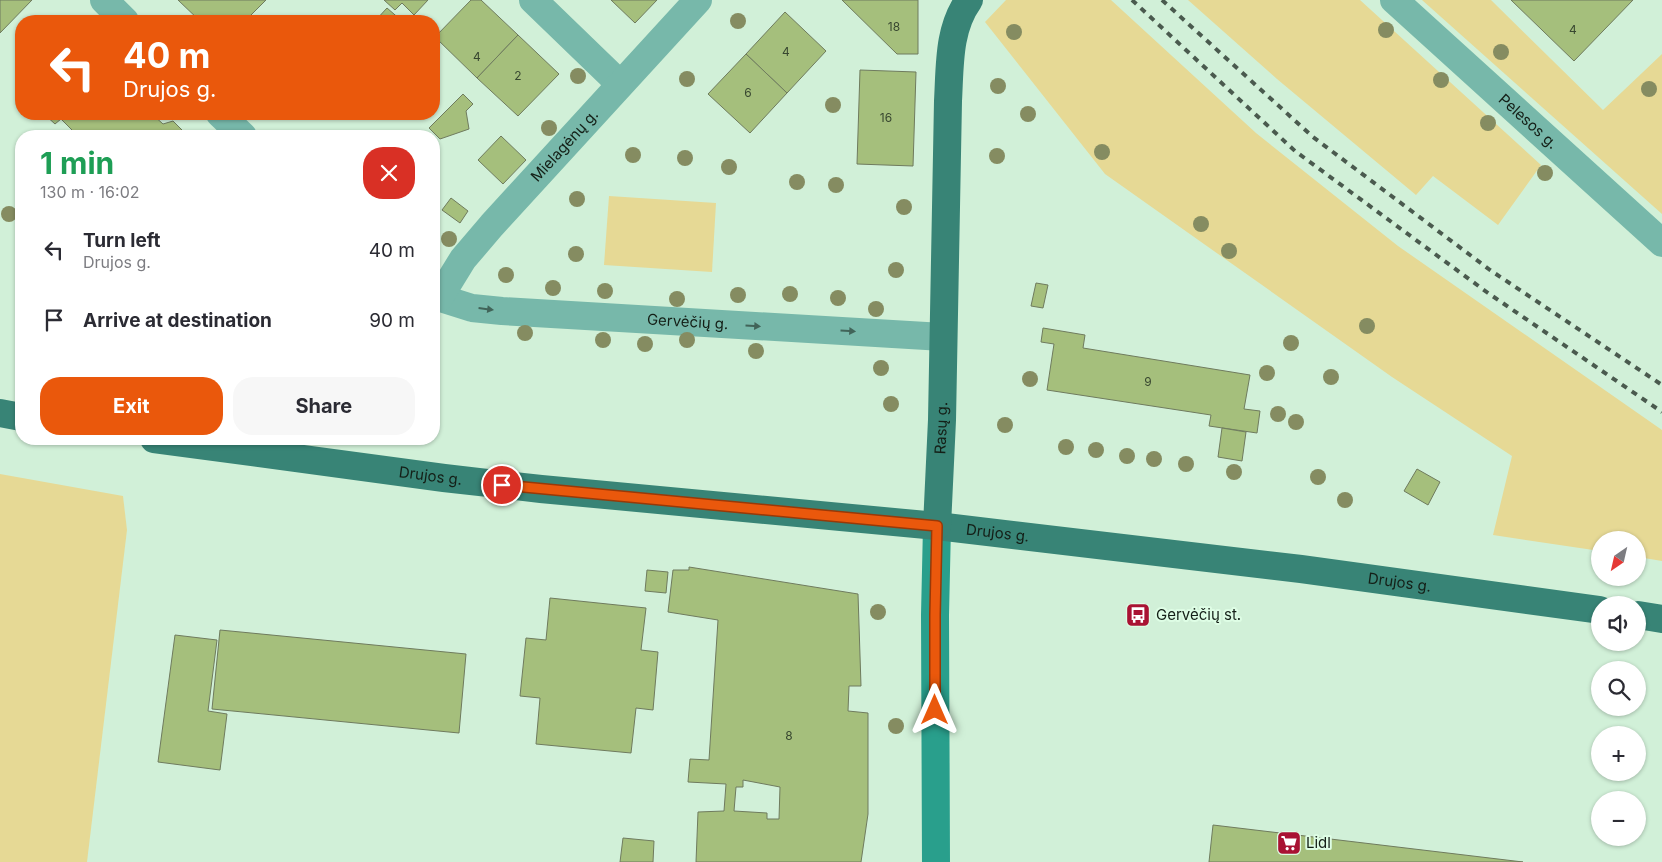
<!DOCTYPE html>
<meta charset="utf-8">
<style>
:root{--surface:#fff;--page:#f7f7f7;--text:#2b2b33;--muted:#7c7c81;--accent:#ea580c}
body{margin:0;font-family:Inter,sans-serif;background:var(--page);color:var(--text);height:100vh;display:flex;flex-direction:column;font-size:19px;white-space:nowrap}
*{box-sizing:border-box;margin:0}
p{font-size:16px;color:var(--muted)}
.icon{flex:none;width:28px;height:28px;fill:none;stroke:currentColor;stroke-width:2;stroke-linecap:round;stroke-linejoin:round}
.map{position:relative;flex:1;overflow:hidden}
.details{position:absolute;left:15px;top:130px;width:425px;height:315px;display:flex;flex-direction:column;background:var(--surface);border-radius:20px;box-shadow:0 1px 4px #0004}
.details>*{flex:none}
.top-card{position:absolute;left:15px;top:15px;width:425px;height:105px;border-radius:20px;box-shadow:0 1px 4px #0004;background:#ea580c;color:#fff;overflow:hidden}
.needle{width:32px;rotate:214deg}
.controls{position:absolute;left:1591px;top:531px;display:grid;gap:10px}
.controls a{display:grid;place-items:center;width:55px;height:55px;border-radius:50%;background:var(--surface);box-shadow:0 1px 4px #0004;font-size:25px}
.pin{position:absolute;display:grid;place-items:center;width:42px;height:42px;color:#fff;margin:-21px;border:2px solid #fff;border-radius:50%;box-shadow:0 1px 5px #0007}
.me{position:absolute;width:55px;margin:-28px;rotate:0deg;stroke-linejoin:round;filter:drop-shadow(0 0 4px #0008)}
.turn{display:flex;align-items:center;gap:18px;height:105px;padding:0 25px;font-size:22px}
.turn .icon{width:65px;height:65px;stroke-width:2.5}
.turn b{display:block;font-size:35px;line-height:42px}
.round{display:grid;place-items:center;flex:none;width:52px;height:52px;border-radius:20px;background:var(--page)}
.head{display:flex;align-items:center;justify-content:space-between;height:85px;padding:0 25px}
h1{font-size:30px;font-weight:700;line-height:38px;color:#1e9e55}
.button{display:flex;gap:10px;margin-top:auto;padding:10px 25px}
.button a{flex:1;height:58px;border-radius:20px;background:var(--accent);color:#fff;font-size:20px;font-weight:700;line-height:58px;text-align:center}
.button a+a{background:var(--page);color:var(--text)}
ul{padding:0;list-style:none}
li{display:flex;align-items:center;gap:15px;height:70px;padding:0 25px}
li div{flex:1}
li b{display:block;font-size:19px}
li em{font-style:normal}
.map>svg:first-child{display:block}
</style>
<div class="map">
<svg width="1662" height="862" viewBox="0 0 1662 862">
<rect width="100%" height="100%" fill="#d1f0d8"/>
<!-- green -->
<g fill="#e6d995">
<path d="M1006 0H1111L1256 133 1398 246 1662 430V561L1638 557V540H1600V551L1493 535 1512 456 1392 377 1105 174 985 22Z"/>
<path d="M1188 0H1360L1541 165 1498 225 1433 176 1416 195 1277 79Z"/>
<path d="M1422 0H1491L1603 110 1662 54V214Z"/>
<path d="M609 196 716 203 712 272 604 265Z"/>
<path d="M0 474 123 496 127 530 87 862H0Z"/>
</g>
<!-- building -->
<g fill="#a5bf7c" stroke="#6f7b5e" fill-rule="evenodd">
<path d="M0 0H32L0 33Z"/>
<path d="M178 0H266L245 21H200Z"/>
<path d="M384 0H428L414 15 402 3 395 10Z"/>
<path d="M471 0H481L518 35 477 78 435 37Z"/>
<path d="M611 0H657L635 23Z"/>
<path d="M842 0H918V54H897Z"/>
<path d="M1511 0H1633L1574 61Z"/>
<path d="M387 8 402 21H375Z"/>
<path d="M785 12 826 51 787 93 746 54Z"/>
<path d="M518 35 559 74 518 116 477 78Z"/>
<path d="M746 54 787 93 750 133 708 94Z"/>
<path d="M860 70 916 72 913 166 857 164Z"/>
<path d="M463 94 473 104 466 111 469 129 440 139 429 128Z"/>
<path d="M44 114H152L163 124 173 121 182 130 180 136H78L61 119 55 124Z"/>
<path d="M501 136 526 160 503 184 478 160Z"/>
<path d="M451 198 468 211 460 223 442 210Z"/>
<path d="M1036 283 1048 285 1043 308 1031 306Z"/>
<path d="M1043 328 1085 335 1083 348 1250 375 1244 409 1260 411 1257 433 1209 426 1211 415 1047 390 1054 344 1041 342Z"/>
<path d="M1222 428 1246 432 1242 461 1218 457Z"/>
<path d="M1417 469 1440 482 1428 505 1404 491Z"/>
<path d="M689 567 858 594 861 686H849L848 711 868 713V814L861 862H696L698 812 724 811 726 784 688 782 690 759 709 760 718 620 668 612 673 570H689ZM743 780 780 787 779 819H767V813L734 811 736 787H743Z"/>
<path d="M647 570 668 572 666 593 645 591Z"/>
<path d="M550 598 646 608 641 650 658 652 653 710 636 708 631 753 536 744 540 698 520 696 526 638 546 640Z"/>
<path d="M220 630 466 654 459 733 212 709Z"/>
<path d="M175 635 217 640 208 711 227 714 220 770 158 762Z"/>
<path d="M1213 825 1523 862H1209Z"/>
<path d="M623 838 654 841 653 862H620Z"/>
</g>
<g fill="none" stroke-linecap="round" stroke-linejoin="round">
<!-- minor -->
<g stroke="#77b8aa" stroke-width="28">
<path d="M104 0 125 21"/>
<path d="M533 0 620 84"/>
<path id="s1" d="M1394 0 1662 243"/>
<path d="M220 114 243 136"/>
<path id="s2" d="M434 296 472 308 502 311 943 337"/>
<path id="s3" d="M439 298 463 259 492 225 698 0"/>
</g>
<!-- secondary -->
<path stroke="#299f8c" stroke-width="28" d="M936 862 935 615 937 526"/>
<!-- primary -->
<g stroke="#388476" stroke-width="28">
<path d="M0 413 21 417"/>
<path id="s4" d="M154 439 444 478 541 489 937 526 1301 569 1600 610"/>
<path id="s5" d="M937 526 942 420 948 101C950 66 948 29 969 0"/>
<path d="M1638 615 1662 619"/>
</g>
<!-- rail -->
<g stroke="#4a5a4e" stroke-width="4" stroke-dasharray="6 6" stroke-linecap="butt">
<path d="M1132 0 1295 151 1488 293 1662 412"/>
<path d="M1162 0 1313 137 1490 270 1662 385"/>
</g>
</g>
<!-- trees -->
<g fill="#858c61">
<circle cx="738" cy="21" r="8"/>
<circle cx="1386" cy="30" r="8"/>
<circle cx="1014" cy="32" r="8"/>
<circle cx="1501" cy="52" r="8"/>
<circle cx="578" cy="76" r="8"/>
<circle cx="687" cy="79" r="8"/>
<circle cx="1441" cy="80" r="8"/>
<circle cx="998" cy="86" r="8"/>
<circle cx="1649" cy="89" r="8"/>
<circle cx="833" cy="105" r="8"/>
<circle cx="1028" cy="114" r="8"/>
<circle cx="1488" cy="123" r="8"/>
<circle cx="549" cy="128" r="8"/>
<circle cx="1102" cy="152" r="8"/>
<circle cx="633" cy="155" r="8"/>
<circle cx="997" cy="156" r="8"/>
<circle cx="685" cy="158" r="8"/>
<circle cx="729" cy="167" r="8"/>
<circle cx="1545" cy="173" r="8"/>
<circle cx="797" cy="182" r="8"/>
<circle cx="836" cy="185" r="8"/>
<circle cx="577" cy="199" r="8"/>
<circle cx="904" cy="207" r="8"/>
<circle cx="9" cy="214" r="8"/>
<circle cx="1201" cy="224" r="8"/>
<circle cx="449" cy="239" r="8"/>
<circle cx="1229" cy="251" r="8"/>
<circle cx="576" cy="254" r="8"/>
<circle cx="896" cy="270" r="8"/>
<circle cx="506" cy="275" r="8"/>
<circle cx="553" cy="288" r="8"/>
<circle cx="605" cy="291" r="8"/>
<circle cx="790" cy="294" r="8"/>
<circle cx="738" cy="295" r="8"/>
<circle cx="838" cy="298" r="8"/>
<circle cx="677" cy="299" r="8"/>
<circle cx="876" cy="309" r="8"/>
<circle cx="1367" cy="326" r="8"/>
<circle cx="525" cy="333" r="8"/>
<circle cx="603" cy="340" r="8"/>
<circle cx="687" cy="340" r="8"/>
<circle cx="1291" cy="343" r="8"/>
<circle cx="645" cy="344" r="8"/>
<circle cx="756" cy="351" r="8"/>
<circle cx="881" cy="368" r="8"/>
<circle cx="1267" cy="373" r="8"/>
<circle cx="1331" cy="377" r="8"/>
<circle cx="1030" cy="379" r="8"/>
<circle cx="891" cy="404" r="8"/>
<circle cx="1278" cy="414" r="8"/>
<circle cx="1296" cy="422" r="8"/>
<circle cx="1005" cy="425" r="8"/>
<circle cx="1066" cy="447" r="8"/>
<circle cx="1096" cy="450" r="8"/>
<circle cx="1127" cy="456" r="8"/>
<circle cx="1154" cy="459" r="8"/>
<circle cx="1186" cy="464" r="8"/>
<circle cx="1234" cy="472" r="8"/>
<circle cx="1318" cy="477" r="8"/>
<circle cx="1345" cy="500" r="8"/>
<circle cx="878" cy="612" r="8"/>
<circle cx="896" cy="726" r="8"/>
</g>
<!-- one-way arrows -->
<defs><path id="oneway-solid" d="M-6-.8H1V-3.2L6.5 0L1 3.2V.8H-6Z" transform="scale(1.25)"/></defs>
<g fill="#416459">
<use href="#oneway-solid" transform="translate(486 309) rotate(7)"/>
<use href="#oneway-solid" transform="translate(753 326) rotate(4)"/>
<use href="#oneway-solid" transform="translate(848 331) rotate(3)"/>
</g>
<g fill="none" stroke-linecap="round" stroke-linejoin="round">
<defs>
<path id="route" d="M502 485 937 526 935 615V710"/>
</defs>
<!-- route casing -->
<use href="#route" stroke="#983908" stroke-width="12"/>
<!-- route -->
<use href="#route" stroke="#ea580c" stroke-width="9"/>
</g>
<!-- icons -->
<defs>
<symbol id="bus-square" viewBox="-11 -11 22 22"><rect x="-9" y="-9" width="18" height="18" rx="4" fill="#a91233" stroke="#defde5"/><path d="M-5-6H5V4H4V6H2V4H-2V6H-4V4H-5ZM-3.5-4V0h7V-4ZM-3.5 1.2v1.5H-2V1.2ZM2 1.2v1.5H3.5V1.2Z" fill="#fff"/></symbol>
<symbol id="supermarket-square" viewBox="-11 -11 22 22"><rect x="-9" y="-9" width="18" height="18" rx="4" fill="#a91233" stroke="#defde5"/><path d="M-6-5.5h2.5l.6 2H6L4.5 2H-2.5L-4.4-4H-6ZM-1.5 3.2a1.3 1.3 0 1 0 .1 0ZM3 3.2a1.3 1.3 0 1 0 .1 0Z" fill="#fff"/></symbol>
</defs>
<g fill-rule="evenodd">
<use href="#bus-square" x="1124" y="601" width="28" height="28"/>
<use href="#supermarket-square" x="1275" y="829" width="28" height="28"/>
</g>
<g text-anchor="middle" stroke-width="4" stroke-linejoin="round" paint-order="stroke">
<!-- number labels -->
<g font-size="12" fill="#384730">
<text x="894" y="31">18</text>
<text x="1573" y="34">4</text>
<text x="786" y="56">4</text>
<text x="477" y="61">4</text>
<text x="518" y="80">2</text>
<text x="748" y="97">6</text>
<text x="886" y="122">16</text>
<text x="1148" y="386">9</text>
<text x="789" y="740">8</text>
</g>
<!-- street labels -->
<g font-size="15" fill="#141f17" stroke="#defde5">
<text dy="5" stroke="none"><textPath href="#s1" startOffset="181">Pelesos g.</textPath></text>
<text dy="5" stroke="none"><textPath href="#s3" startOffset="198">Mielagėnų g.</textPath></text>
<text dy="5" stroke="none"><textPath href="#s2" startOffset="256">Gervėčių g.</textPath></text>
<text dy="5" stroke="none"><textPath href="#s5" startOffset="98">Rasų g.</textPath></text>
<text dy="5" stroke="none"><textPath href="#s4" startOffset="279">Drujos g.</textPath></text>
<text dy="5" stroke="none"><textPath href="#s4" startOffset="849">Drujos g.</textPath></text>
<text dy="5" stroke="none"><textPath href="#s4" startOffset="1254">Drujos g.</textPath></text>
</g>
<!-- poi labels -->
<g font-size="15" fill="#141f17" stroke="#defde5" text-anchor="start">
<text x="1156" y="620">Gervėčių st.</text>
<text x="1306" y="848">Lidl</text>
</g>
</g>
</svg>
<div class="controls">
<a><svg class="needle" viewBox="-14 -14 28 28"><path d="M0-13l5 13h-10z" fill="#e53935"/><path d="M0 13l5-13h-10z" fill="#7c7c81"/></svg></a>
<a><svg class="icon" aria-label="sound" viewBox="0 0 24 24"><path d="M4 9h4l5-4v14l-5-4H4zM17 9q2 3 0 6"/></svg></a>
<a><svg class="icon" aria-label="search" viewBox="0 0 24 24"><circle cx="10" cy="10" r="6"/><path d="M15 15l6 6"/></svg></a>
<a>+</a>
<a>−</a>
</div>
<div class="pin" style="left:502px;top:485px;background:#d93025"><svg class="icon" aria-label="arrive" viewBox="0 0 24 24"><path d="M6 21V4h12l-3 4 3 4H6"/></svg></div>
<svg class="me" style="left:935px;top:710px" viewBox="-20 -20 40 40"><path d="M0-17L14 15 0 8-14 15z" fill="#ea580c" stroke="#fff" stroke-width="4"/></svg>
<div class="top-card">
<div class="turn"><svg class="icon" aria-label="left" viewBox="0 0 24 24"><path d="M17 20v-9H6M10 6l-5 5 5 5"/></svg><div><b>40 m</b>Drujos g.</div></div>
</div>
<section class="details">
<div class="head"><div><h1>1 min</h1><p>130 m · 16:02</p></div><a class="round" style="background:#d93025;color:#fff"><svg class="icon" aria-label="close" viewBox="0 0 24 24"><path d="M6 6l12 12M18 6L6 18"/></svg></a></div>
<ul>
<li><svg class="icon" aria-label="left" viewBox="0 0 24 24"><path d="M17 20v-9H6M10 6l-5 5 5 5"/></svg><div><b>Turn left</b><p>Drujos g.</p></div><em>40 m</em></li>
<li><svg class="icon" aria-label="arrive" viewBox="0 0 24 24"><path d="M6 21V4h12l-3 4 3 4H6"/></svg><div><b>Arrive at destination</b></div><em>90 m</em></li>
</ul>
<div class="button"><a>Exit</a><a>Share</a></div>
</section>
</div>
